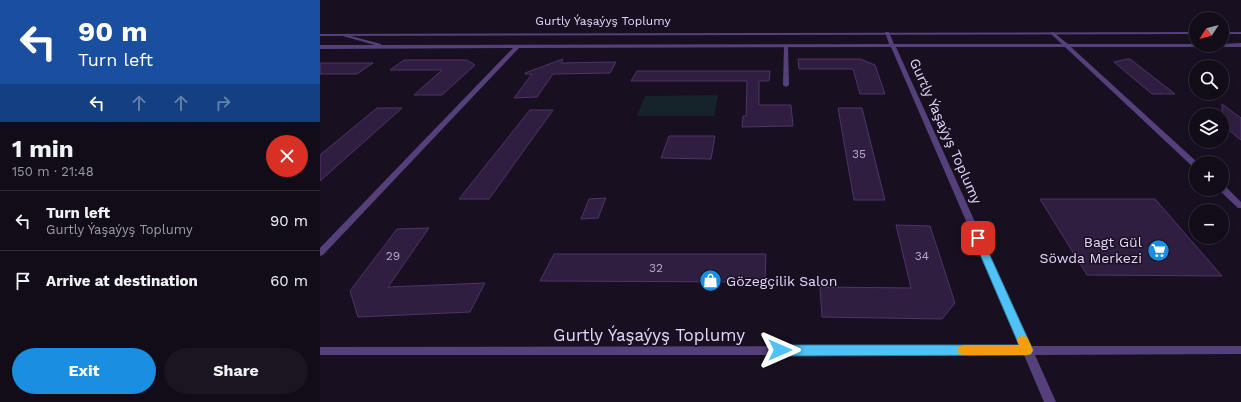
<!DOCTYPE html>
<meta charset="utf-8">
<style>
:root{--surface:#120c19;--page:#1b1522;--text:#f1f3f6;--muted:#9c9ba2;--line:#312c38;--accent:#1a8ee1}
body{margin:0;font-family:"Work Sans",sans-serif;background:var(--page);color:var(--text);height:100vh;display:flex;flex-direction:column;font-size:15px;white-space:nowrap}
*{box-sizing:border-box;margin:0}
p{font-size:13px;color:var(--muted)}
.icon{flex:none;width:22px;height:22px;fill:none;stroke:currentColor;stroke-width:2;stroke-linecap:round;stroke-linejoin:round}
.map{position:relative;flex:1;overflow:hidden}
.panel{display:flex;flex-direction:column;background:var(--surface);width:320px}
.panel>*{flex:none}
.guide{background:#1a4fa0;color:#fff;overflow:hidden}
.needle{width:26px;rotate:234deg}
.controls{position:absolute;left:869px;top:12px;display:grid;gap:8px}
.controls a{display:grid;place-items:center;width:40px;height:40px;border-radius:50%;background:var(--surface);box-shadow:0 2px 6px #0003,0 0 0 1px var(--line);font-size:20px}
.pin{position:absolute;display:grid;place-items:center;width:34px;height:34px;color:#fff;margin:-17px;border-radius:8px;box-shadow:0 2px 6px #0006}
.me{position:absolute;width:44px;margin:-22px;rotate:90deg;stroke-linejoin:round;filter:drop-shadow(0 0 3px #0008)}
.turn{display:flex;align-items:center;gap:14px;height:84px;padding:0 12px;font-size:18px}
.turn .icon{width:52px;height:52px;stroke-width:2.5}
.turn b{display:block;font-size:28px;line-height:34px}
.lanes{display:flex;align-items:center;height:38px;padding:0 12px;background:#0003;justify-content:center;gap:20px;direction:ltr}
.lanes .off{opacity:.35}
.round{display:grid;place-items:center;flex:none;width:42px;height:42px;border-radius:21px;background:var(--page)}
.headline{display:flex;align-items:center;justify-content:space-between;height:68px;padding:0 12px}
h1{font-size:24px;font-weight:700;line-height:30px}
.primary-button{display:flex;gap:8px;margin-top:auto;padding:8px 12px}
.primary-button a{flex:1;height:46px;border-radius:24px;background:var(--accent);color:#fff;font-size:16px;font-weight:700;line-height:46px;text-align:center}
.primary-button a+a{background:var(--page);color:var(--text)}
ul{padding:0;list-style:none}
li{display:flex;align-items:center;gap:12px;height:60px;padding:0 12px;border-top:1px solid var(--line)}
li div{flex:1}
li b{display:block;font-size:15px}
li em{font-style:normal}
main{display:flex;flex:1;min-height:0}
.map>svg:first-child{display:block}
</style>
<main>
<section class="panel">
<div class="guide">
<div class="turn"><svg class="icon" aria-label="left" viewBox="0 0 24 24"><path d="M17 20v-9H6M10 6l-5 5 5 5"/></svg><div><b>90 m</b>Turn left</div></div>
<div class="lanes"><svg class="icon" aria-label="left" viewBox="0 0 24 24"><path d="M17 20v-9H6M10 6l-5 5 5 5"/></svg><svg class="icon off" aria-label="ahead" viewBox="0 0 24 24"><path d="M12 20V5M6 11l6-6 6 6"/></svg><svg class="icon off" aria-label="ahead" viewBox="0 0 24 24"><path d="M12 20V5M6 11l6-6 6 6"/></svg><svg class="icon off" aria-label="right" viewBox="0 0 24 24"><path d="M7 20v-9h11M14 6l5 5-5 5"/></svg></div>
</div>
<div class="headline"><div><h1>1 min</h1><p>150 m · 21:48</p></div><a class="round" style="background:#d93025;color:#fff"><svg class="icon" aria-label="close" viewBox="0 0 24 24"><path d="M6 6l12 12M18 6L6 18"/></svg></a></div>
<ul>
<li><svg class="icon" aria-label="left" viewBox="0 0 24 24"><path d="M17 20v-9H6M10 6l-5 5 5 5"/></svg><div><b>Turn left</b><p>Gurtly Ýaşaýyş Toplumy</p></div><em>90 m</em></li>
<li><svg class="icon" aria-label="arrive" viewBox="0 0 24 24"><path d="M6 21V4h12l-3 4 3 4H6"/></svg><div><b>Arrive at destination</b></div><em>60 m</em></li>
</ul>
<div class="primary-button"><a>Exit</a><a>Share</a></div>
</section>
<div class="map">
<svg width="921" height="402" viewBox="0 0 921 402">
<rect width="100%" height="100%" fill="#181021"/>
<!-- green -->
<path fill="#14242a" d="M398 95 394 116H317L325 96Z"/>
<!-- building -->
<g fill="#301e40" stroke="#4f3369">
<path d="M243 59 241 63 296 62 290 73 233 74 217 97 194 98 212 74H205V73Z"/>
<path d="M478 59H540L555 65 565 94H540L533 69H479Z"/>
<path d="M807 59H810L855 94H832L794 62Z"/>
<path d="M84 60H147L155 65 122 95H94L122 70H70Z"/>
<path d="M0 63H53L37 74H0Z"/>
<path d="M317 71H450L449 81H439V105H471L473 126 422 127 423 116H426L427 81H311Z"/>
<path d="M902 104 921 118V140L902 125Z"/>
<path d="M57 108H82L0 181V155Z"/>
<path d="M518 108H542L565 200H534Z"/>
<path d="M210 110H233L169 199H139Z"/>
<path d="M349 136H395L391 159 341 158Z"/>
<path d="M286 198 278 218 261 219 269 199Z"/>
<path d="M720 199H835L902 276 767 275Z"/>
<path d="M576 225 610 226 635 303 622 319 502 317 500 287 591 288Z"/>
<path d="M109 228 68 287 165 283 150 312 38 317 30 291 77 229Z"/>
<path d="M234 254H446L445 282 220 281Z"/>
</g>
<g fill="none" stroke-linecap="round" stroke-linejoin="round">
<!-- service -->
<path fill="#55407b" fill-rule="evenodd" d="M464 46 468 47 469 85 466 87 463 85Z"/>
<!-- minor -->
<g fill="#55407b" fill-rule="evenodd">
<path d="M565 32H569L574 44H742L731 34V32H733L748 44H876V45H902V44L921 43V47H751L878 163H876V167H873L745 47H576L711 346H921V354L715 355 736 402H724L704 355H0V347L700 346 571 47 199 48 3 255 0 256V248L193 48 0 49V45H55L23 36V34L61 44V45L569 44Z"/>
<path d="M902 186H905L921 202V208H918L899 190 902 189Z"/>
</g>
<!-- tertiary -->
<g fill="#55407b" fill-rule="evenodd">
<path d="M876 32V34L0 36V34Z"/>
<rect x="902" y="32" width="19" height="2"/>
</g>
</g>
<!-- route -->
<path fill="#4fc3f7" stroke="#337fa1" d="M658 235 662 238 713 350 711 354 707 355 460 356 455 354 453 350 455 347 460 345H699L653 238Z"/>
<!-- slow -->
<path fill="#f59e0b" d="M703 336 707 337 713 350 711 354 707 355H644L639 354 637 350 639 347 644 345H699L697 341 698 337Z"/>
<!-- icons -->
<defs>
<symbol id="supermarket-disc" viewBox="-11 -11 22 22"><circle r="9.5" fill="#1a8ee1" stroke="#181021"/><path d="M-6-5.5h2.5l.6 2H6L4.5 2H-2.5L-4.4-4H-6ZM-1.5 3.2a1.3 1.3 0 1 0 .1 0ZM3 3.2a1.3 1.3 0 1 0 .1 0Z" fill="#fff"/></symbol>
<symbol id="shop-disc" viewBox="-11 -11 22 22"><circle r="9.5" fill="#1a8ee1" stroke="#181021"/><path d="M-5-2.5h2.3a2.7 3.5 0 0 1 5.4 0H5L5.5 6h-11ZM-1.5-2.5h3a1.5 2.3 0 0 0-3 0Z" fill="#fff"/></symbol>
</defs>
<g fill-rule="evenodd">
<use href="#supermarket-disc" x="826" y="238" width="25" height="25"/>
<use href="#shop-disc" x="378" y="268" width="25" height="25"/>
</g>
<g text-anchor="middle" stroke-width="3" stroke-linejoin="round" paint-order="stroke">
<!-- far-street labels -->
<g font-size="12" fill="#e5d5fa" stroke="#181021">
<text x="283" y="25">Gurtly Ýaşaýyş Toplumy</text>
</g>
<!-- number labels -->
<g font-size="12" fill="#b8a7cc">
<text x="539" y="158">35</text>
<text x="73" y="260">29</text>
<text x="602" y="260">34</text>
<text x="336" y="272">32</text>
</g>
<!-- street labels -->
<g font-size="14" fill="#e5d5fa" stroke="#181021">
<text transform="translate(626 131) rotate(66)" y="5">Gurtly Ýaşaýyş Toplumy</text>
</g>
<!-- poi labels -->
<g font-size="14" fill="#e5d5fa" stroke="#181021" text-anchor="end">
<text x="822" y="247">Bagt Gül<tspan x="822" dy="16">Söwda Merkezi</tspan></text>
<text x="406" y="286" text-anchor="start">Gözegçilik Salon</text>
</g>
<!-- near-street labels -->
<g font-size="17" fill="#e5d5fa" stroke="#181021">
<text x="329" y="341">Gurtly Ýaşaýyş Toplumy</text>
</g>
</g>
</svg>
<div class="controls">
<a><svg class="needle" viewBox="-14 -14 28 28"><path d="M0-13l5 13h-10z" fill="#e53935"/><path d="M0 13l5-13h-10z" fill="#9c9ba2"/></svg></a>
<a><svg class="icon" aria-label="search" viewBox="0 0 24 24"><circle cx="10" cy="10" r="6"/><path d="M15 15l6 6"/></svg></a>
<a><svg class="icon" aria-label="layers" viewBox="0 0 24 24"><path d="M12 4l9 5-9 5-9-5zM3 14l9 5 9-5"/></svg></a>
<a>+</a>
<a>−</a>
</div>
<div class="pin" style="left:658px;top:238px;background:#d93025"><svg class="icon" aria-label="arrive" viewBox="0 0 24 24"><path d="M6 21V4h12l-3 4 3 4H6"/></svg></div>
<svg class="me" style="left:460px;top:350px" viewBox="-20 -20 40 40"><path d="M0-17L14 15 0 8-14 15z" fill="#4fc3f7" stroke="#fff" stroke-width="4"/></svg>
</div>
</main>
